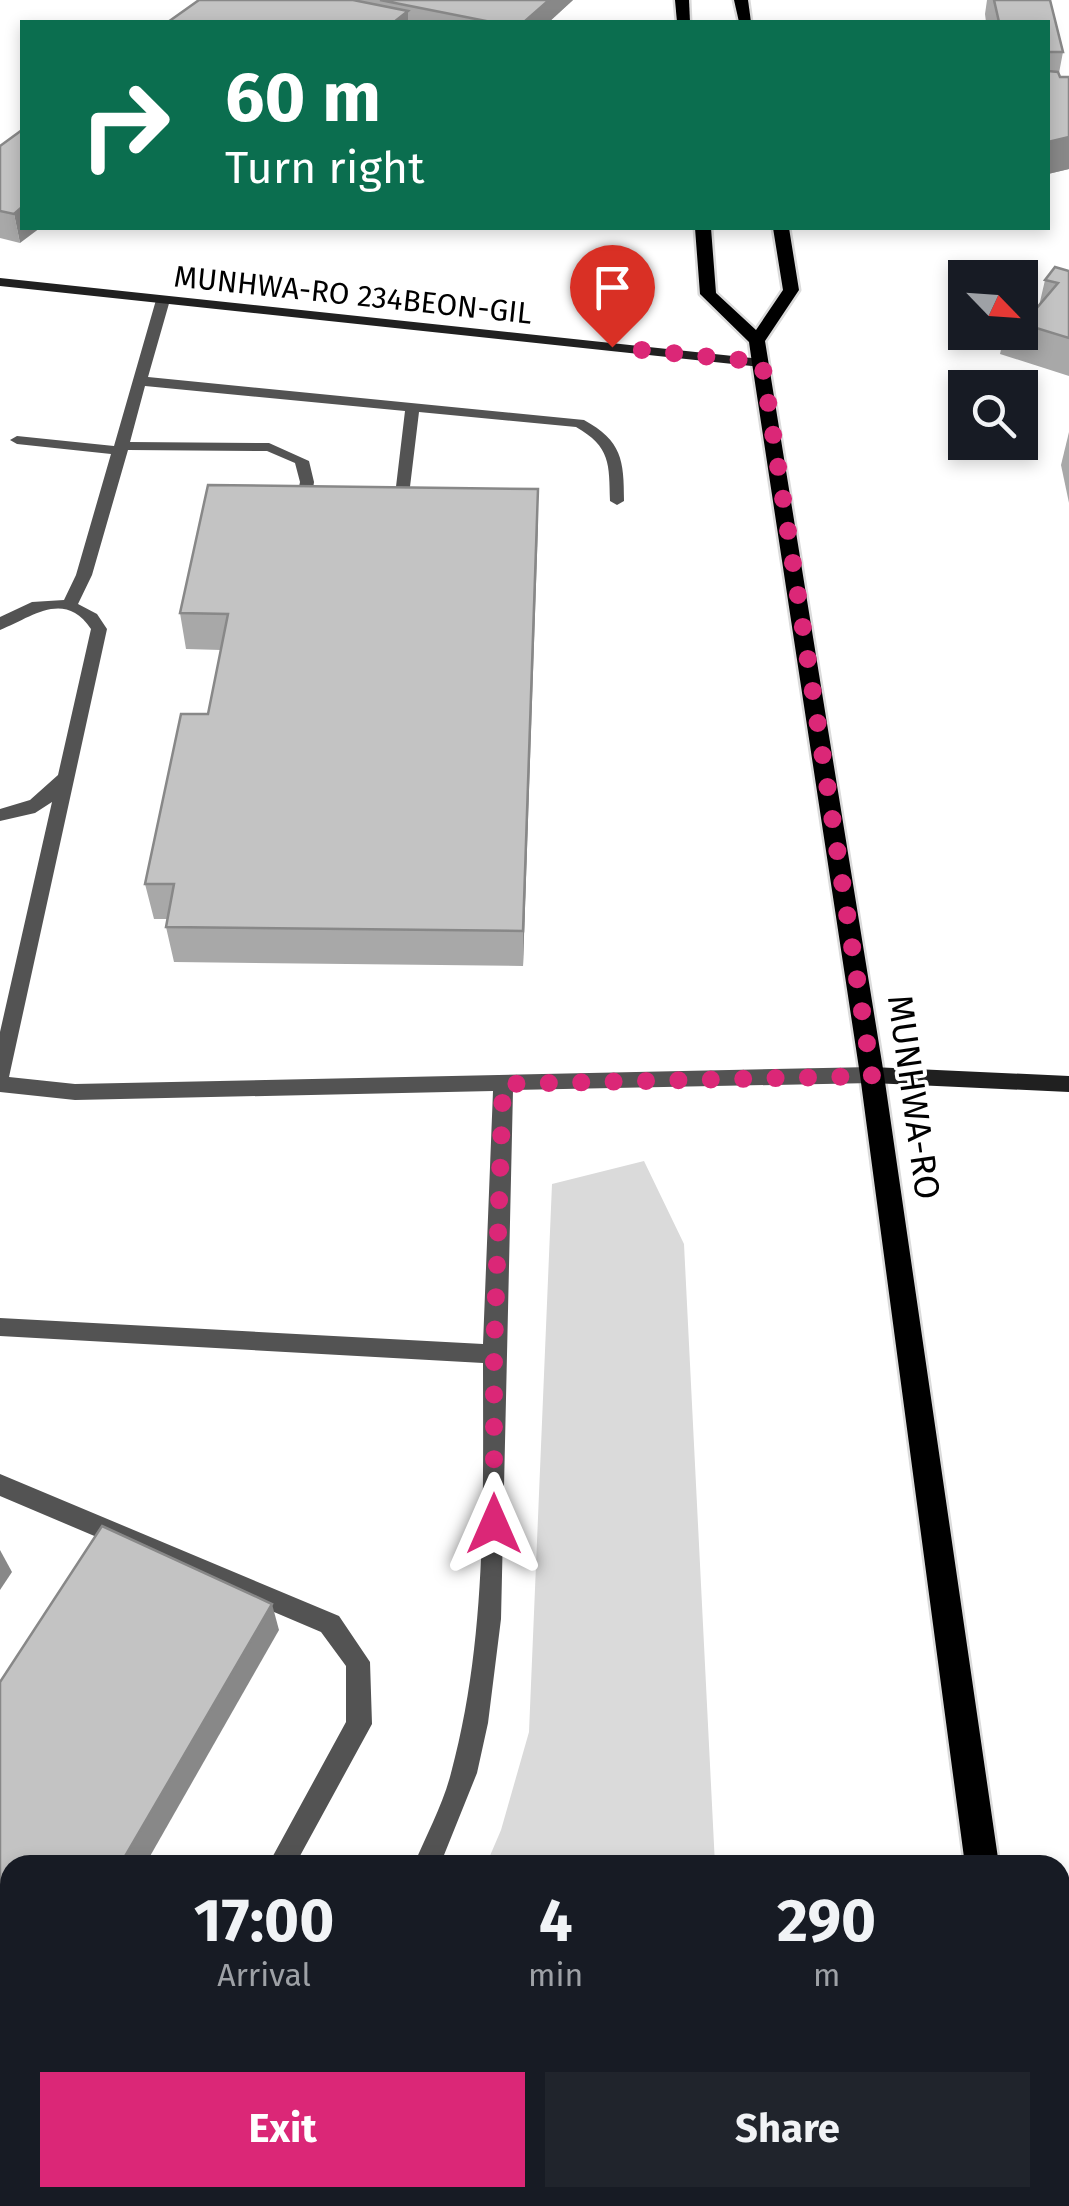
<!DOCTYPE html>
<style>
:root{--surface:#171b24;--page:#20242c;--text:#f1f3f6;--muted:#9ea1a6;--accent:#db2777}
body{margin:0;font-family:"Fira Sans",sans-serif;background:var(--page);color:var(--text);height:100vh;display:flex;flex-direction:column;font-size:38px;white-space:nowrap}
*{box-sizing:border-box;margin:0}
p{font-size:32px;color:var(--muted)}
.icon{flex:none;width:55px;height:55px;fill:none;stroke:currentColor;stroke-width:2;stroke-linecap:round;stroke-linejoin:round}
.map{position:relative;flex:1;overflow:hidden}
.drawer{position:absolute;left:0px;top:1855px;width:1070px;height:352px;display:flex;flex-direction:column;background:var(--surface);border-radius:30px 30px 0 0;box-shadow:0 5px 15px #0003}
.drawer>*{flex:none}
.banner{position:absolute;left:20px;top:20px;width:1030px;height:210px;border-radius:0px;box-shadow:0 5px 15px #0003;background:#0b6e4f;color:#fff;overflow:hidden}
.needle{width:65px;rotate:115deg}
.controls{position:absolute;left:948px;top:260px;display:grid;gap:20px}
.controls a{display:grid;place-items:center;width:90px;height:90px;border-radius:0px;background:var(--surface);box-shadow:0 5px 15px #0003;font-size:50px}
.pin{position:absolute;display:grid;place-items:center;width:85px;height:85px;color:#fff;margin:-102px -42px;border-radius:50% 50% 50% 0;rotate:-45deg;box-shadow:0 0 10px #0007}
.pin .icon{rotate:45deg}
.me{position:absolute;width:110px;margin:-55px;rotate:0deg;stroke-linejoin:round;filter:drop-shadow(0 0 8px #0008)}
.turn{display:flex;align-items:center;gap:35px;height:210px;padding:0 40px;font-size:45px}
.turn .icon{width:130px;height:130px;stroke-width:2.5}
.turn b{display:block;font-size:70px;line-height:85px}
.eta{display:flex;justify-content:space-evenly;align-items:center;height:170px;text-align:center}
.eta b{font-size:60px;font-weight:700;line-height:70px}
.primary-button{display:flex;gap:20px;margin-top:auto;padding:20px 40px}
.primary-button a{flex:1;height:115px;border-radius:0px;background:var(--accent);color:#fff;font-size:40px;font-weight:700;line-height:115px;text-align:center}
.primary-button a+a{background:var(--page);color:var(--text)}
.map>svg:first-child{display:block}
</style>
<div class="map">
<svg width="1069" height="2206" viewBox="0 0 1069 2206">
<rect width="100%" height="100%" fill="#fff"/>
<!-- green -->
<g fill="#dadada">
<path d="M644 1161 684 1244 715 1865H486L501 1830 529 1732 552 1184Z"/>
<path d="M546 2198H732L733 2206H560Z"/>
</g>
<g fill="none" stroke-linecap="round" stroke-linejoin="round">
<defs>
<g id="primary">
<path d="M675 0H689L690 22H677Z"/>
<path d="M734 0H748L751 22H739Z"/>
<path d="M695 228H711L716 293 756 330 783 290 773 228H789L799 290 765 341 884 1075 999 1865H965L860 1075 752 363 749 342 700 294Z"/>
<path d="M1010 2198H1046L1047 2206H1011Z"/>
</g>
</defs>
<!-- primary casing -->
<use href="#primary" stroke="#dbdbdb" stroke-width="5"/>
<!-- lane -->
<g fill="#535353" fill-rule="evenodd">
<path d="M163 296 170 300 148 377 584 420C622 441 624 460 624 501L617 505 610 501C609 464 611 447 576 427L419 412 409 495 402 499 395 495 405 411 145 386 130 442 269 443 309 461 314 482 310 511 302 516 294 511 300 482 295 463 267 451 128 450 92 575 78 604 97 614 107 629 9 1077 75 1084 872 1067 879 1070 882 1075 879 1080 872 1083 513 1090 501 1619 488 1723 477 1773 440 1865H414C426 1835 443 1805 451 1773 487 1640 483 1500 483 1363L0 1336V1318L483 1344 493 1091 75 1100 0 1092V1032L52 802 35 813 0 821V809L30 800 58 775 91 629C64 589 31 618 0 630V617L32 602 64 600 76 575 111 454 17 444 10 440 17 436 114 446 156 300Z"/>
<path d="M0 1474 339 1616 370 1662 372 1724 295 1865H268L346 1722V1666L321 1632 0 1496Z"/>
<path d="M31 2198H72L76 2206H35Z"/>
<path d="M83 2198H114L110 2206H79Z"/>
<path d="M248 2198H278L274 2206H244Z"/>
</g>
<!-- secondary -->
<g fill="#202020" fill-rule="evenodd">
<path d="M0 278 761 359 768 363 761 367 0 286Z"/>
<path d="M872 1067 1069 1076V1092L872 1083 865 1080 862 1075 865 1070Z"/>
</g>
<!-- primary -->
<use href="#primary" fill="#000" fill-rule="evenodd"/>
</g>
<!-- wall -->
<g fill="#a8a8a8">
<path d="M242 0H573L549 22H168Z"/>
<path d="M987 0H1050L1063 52 1059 73 1060 77H1069V169L1048 174V22H986L985 14Z"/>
<path d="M0 146 20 243 0 238Z"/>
<path d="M1069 271V376L1000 354 1005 332H1020V306L1035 310 1039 306 1045 280Z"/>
<path d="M1069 432V503L1061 465Z"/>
<path d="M538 489 523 966 174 962 166 927 167 919H154L145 884 208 714 221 650 186 649 180 613Z"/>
</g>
<!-- shaded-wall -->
<g fill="#888">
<path d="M549 0H573L549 22H524Z"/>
<path d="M408 11V22H394Z"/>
<path d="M1069 137V169L1048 174V142Z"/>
<path d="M22 207V228H40L20 243 14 214Z"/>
<path d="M538 489V525L523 966V931Z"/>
<path d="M0 1550 12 1572 0 1590Z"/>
<path d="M272 1604 279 1630 145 1865H120Z"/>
<path d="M10 2056V2102L0 2119V2073Z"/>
</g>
<!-- building -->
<g fill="#c3c3c3" stroke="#888" stroke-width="2.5">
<path d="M199 0H353L408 11 394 22H168Z"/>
<path d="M380 0H549L524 22H491Z"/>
<path d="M994 0H1050L1063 52H1048V22H999Z"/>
<path d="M1048 71 1058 72 1060 77H1069V137L1048 142Z"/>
<path d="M22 130V207L14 214 0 211V146Z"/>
<path d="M1055 267 1069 271V338L1020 323V306L1035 310 1058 283 1045 280Z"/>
<path d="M208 485 538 489 523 931 166 927 174 884H145L181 714H208L228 614 180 613Z"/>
<path d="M102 1526 272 1604 120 1865H10V2056L0 2073V1682Z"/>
</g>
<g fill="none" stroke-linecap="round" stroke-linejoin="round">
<!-- route -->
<path stroke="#db2777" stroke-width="18" stroke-dasharray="0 32.4" d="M494 1524V1354L503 1084 872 1076 762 362 612 347"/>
</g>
<g text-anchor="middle" stroke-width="8" stroke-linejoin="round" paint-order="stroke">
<!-- far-street labels -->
<g font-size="30" fill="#000" stroke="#fff">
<text transform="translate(353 295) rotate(6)" y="10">MUNHWA-RO 234BEON-GIL</text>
</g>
<!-- street labels -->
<g font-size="35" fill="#000" stroke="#fff">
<text transform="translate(914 1097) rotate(82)" y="12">MUNHWA-RO</text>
</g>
</g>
</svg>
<div class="controls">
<a><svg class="needle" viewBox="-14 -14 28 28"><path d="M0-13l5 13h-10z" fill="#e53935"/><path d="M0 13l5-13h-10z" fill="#9ea1a6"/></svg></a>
<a><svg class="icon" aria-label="search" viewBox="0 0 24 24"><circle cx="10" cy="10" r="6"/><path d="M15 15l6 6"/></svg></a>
</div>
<div class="pin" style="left:612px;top:347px;background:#d93025"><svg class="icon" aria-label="arrive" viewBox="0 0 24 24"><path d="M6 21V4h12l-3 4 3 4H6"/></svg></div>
<svg class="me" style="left:494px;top:1524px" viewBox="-20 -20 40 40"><path d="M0-17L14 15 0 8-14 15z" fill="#db2777" stroke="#fff" stroke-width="4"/></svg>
<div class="banner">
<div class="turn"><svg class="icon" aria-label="right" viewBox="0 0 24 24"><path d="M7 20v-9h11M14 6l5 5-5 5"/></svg><div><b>60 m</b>Turn right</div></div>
</div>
<section class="drawer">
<div class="eta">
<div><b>17:00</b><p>Arrival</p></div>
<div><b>4</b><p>min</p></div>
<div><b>290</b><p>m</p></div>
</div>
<div class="primary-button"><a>Exit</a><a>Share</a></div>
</section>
</div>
